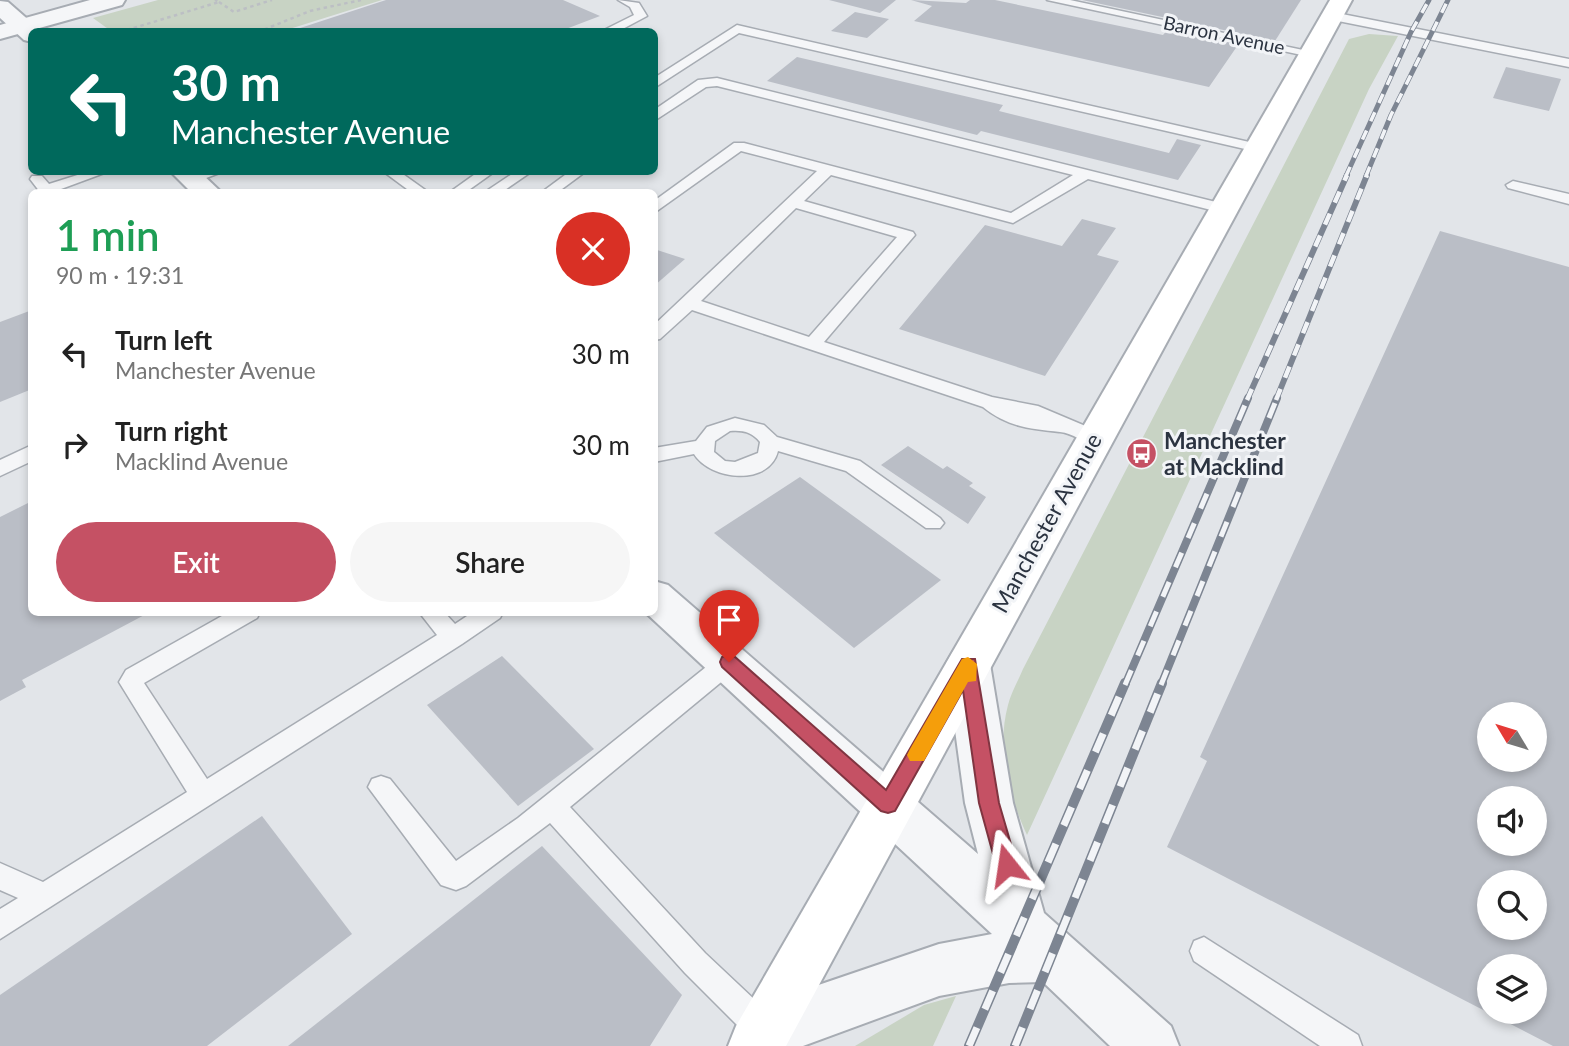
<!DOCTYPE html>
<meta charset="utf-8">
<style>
:root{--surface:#fff;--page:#f6f6f6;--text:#222;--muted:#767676;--accent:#c55164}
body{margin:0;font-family:Lato,sans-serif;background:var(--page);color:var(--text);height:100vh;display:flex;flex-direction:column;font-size:26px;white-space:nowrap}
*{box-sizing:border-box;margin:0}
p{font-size:23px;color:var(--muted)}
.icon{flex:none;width:38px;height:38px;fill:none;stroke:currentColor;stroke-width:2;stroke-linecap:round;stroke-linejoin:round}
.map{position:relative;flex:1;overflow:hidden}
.details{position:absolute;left:28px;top:189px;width:630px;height:427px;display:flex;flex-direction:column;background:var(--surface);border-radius:10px;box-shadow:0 4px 10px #0003}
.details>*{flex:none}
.top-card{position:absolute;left:28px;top:28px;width:630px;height:147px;border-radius:10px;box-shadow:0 4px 10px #0003;background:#00695c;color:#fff;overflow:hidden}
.needle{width:46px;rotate:308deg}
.fabs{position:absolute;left:1477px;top:702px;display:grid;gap:14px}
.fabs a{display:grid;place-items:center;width:70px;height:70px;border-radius:50%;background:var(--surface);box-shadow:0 4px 10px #0003;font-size:35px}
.pin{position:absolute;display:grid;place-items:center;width:60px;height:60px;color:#fff;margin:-72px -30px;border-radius:50% 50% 50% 0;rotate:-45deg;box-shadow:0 0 7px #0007}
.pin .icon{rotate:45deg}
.me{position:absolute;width:77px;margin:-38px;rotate:345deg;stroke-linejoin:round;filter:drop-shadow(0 0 5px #0008)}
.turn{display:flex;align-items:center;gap:24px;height:147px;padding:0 28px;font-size:32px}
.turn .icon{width:91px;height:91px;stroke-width:2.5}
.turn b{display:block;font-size:49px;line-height:60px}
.round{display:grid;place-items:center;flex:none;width:74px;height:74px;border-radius:37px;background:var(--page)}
.headline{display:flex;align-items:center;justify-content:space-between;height:119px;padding:0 28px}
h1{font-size:42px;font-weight:600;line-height:52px;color:#1e9e55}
.primary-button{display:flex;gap:14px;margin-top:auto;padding:14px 28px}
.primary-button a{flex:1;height:80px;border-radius:42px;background:var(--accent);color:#fff;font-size:28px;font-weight:600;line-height:80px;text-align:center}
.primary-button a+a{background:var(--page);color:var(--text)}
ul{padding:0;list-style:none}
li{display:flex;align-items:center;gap:21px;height:91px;padding:0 28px}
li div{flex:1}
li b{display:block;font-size:26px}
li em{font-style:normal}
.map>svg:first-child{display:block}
</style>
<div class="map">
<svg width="1569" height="1046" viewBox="0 0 1569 1046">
<rect width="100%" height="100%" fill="#e2e5e9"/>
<!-- green -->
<g fill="#c8d3c4">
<path d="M158 0H382L283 31H111L93 18Z"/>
<path d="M1369 34 1398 36 1369 89 1027 835C1009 796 996 749 1008 705 1011 693 1018 681 1023 669L1349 39Z"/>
<path d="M956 996 933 1046H855L924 1005Z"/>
</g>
<!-- building -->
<g fill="#babec6" fill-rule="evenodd">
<path d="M386 0H563L600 16 558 32H288Z"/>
<path d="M829 0H896L880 13Z"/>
<path d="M911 0 966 3 970 0H995L1163 35 1170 27 1240 42 1209 87 914 21 932 6Z"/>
<path d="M1082 0H1301L1275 41Z"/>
<path d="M855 12 889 19 867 38 831 31Z"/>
<path d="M797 57 1003 105 999 111 1169 153 1177 139 1201 145 1178 180 981 131 977 135 767 81Z"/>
<path d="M1506 67 1561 79 1549 111 1493 98Z"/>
<path d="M1082 219 1116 228 1097 255 1119 261 1045 376 899 329 985 225 1062 246Z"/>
<path d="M1440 231 1569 267V1046H1553L1167 847 1207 761 1200 757ZM1489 714H1535V760H1489ZM1489 798H1535V844H1489ZM1489 882H1535V928H1489ZM1489 966H1535V1012H1489Z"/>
<path d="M654 249 685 259 654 286Z"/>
<path d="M32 310V389L0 402V322Z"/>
<path d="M908 446 943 469 947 466 973 483 969 486 986 497 968 524 881 465Z"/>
<path d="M800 477 941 580 854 648 714 533Z"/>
<path d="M32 501V612H150L22 680 26 687 0 701V517Z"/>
<path d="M502 656 594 749 518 806 427 705Z"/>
<path d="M262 816 352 934 207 1046H0V995Z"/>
<path d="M542 846 682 995 650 1046H288Z"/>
</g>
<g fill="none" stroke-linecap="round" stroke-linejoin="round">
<defs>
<g id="service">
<path d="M618 0 639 3 647 16 617 32H600L634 15 630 7Z"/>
<path d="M1047 0H1070L1317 53 1311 57Z"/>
<path d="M1332 12 1569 59V67L1328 19V13Z"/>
<path d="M737 25 1258 144 1265 148 1258 152 739 33 654 88V78Z"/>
<path d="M717 78 1228 205 1231 208 1223 213 1088 179 1013 223 831 175 804 201 913 232 915 235 824 342 992 397 1038 406 1102 433 1105 438 1102 443C1086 447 1075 433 1060 432 1030 429 1008 427 983 407L692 310 660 339 654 340V325L817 171 741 151 654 213V201L734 143H744L1011 213 1073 175 717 86 706 87 654 121V110L698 80ZM796 208 897 237 809 337 701 301Z"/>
<path d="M87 172H107L53 192H40L30 179 32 176H42L49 184Z"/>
<path d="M202 172H222L193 183 186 179Z"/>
<path d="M384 172H400L428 192H411Z"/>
<path d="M478 172H494L466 192H450Z"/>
<path d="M515 172H531L502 192H485Z"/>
<path d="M569 172H585L558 192H542Z"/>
<path d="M1513 181 1569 194V204L1508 188 1506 185Z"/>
<path d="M735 418 764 425 777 437 860 461 940 518 944 523 940 528H926L846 471 778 451C769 487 710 480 694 454L654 462V448L696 441 707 427ZM730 431C743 430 752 432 760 442L758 453 735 462 725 461 714 452 715 441Z"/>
<path d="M32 445V461L0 476V460Z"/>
<path d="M229 612H260L257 618 144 683 207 779 437 635 419 612H444L455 624 473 612H503L500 618 462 644 0 939V909L18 898 0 890V863L43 882 187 792 119 682 126 670Z"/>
<path d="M729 653 737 655 741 662 737 669 570 807 705 953 774 1018 778 1029 774 1040 763 1044 752 1040 685 973 550 823 466 886 456 890 441 885 368 787 372 779 381 776 390 779 456 861 518 818 721 655Z"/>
<path d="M1204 937 1358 1035 1362 1046H1320L1194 961 1190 951 1194 941Z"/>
</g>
<path id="minor" d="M90 0H125L122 5 0 39V25Z"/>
<g id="tertiary">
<path d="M0 1 8 2 40 30 32 32V42L24 40 0 18Z"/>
<path d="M171 172H200L221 192H191Z"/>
<path d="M654 581 668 585 978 854 965 803 946 664 953 652 968 647 983 652 990 664 1013 803 1044 913 1171 1026 1179 1046H1110L1043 982 1009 983 939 996 803 1046H744L737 1030 745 1010 939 944 992 934 645 612H654Z"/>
</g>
<path id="secondary" d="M1330 0H1352L786 1046H728L736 1026Z"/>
</defs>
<!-- service casing -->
<use href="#service" stroke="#a7acb3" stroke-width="3"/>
<!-- minor casing -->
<use href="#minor" stroke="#a7acb3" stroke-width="4"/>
<!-- tertiary casing -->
<use href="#tertiary" stroke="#a7acb3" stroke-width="4"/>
<!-- secondary casing -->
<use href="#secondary" stroke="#a7acb3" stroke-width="4"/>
<!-- path -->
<g stroke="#bcbfc4" stroke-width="2.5" stroke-dasharray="3.5 3.5" stroke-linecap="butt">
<path d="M219 2 234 12 272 0"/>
<path d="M127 30 219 2 215 0"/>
<path d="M258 32 310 11 361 0"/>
</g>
<!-- service -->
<use href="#service" fill="#f5f6f8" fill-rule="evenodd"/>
<!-- minor -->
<use href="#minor" fill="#f5f6f8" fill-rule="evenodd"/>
<!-- tertiary -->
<use href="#tertiary" fill="#f5f6f8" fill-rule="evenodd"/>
<!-- secondary -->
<use href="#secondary" fill="#fff" fill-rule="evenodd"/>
<defs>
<g id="rail-far3">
<path d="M1346 176 1411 32 1429 0"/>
<path d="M1366 176 1391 115 1448 0"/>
</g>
<g id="rail-far2">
<path d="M1247 400 1347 175"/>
<path d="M1276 400 1367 175"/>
</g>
<g id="rail-far1">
<path d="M1125 685 1248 398"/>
<path d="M1161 685 1277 398"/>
</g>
<g id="rail">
<path d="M969 1046 1125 683"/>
<path d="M1015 1046 1162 683"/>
</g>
</defs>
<!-- rail-far3 casing -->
<use href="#rail-far3" stroke="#7d8592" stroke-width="5"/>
<!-- rail-far2 casing -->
<use href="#rail-far2" stroke="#7d8592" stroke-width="6"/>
<!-- rail-far1 casing -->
<use href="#rail-far1" stroke="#7d8592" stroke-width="8"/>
<!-- rail casing -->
<use href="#rail" stroke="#7d8592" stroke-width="10"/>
<!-- rail-far3 -->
<use href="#rail-far3" stroke="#f2f4f7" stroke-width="3.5" stroke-dasharray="10" stroke-linecap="butt"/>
<!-- rail-far2 -->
<use href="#rail-far2" stroke="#f2f4f7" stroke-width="4.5" stroke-dasharray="12" stroke-linecap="butt"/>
<!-- rail-far1 -->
<use href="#rail-far1" stroke="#f2f4f7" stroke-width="5" stroke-dasharray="16" stroke-linecap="butt"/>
<!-- rail -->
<use href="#rail" stroke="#f2f4f7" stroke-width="7" stroke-dasharray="20" stroke-linecap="butt"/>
</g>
<!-- route -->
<path fill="#c55164" stroke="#803541" stroke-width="2" d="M729 655 735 657 886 790 962 659H975L999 803 1017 865 1014 872 1007 874 999 872 996 865 979 803 963 690 895 811 888 813 881 811 722 667 720 662 722 657Z"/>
<!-- slow -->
<path fill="#f59e0b" d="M968 657 977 664 976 681 968 682 924 761H910L907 755 910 749 962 659Z"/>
<!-- icons -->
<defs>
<symbol id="bus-disc" viewBox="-11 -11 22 22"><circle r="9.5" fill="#c55164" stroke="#f2f4f7"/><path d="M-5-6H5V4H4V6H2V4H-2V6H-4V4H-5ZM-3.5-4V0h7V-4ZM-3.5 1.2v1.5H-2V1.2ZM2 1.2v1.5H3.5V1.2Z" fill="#fff"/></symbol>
</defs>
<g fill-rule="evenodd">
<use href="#bus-disc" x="1124" y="436" width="35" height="35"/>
</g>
<g text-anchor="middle" stroke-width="6" stroke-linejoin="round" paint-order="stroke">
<!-- far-street labels -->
<g font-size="19" fill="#2b3340" stroke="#f2f4f7">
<text transform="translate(1224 35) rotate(12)" y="7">Barron Avenue</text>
</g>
<!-- poi labels -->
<g font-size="23" font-weight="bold" fill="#2b3340" stroke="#f2f4f7" text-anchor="start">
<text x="1164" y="449">Manchester<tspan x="1164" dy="26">at Macklind</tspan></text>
</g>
<!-- street labels -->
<g font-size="23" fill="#2b3340" stroke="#f2f4f7">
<text transform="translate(1047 523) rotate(-61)" y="8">Manchester Avenue</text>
</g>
</g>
</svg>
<div class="fabs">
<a><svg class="needle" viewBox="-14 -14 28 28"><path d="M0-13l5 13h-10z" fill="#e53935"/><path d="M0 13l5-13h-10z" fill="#767676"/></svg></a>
<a><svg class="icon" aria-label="sound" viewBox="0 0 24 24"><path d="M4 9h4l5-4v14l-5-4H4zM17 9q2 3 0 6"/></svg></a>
<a><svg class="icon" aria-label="search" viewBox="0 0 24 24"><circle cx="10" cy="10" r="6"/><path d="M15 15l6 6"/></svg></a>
<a><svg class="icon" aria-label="layers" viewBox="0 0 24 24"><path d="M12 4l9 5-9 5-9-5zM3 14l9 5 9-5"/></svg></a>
</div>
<div class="pin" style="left:729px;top:662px;background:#d93025"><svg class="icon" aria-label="arrive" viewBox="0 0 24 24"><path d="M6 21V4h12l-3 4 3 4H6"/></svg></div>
<svg class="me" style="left:1007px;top:865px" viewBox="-20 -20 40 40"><path d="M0-17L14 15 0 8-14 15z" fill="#c55164" stroke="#fff" stroke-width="4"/></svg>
<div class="top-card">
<div class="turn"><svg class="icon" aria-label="left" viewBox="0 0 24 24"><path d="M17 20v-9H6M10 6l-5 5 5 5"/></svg><div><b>30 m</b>Manchester Avenue</div></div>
</div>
<section class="details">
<div class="headline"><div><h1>1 min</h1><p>90 m · 19:31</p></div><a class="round" style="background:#d93025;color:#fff"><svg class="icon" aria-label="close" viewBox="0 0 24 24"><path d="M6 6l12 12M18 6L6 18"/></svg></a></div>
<ul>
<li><svg class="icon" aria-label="left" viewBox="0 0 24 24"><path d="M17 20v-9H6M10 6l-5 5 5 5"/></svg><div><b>Turn left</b><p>Manchester Avenue</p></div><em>30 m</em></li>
<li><svg class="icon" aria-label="right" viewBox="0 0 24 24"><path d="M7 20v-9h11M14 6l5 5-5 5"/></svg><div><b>Turn right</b><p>Macklind Avenue</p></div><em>30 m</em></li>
</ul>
<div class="primary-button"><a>Exit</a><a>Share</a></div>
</section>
</div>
